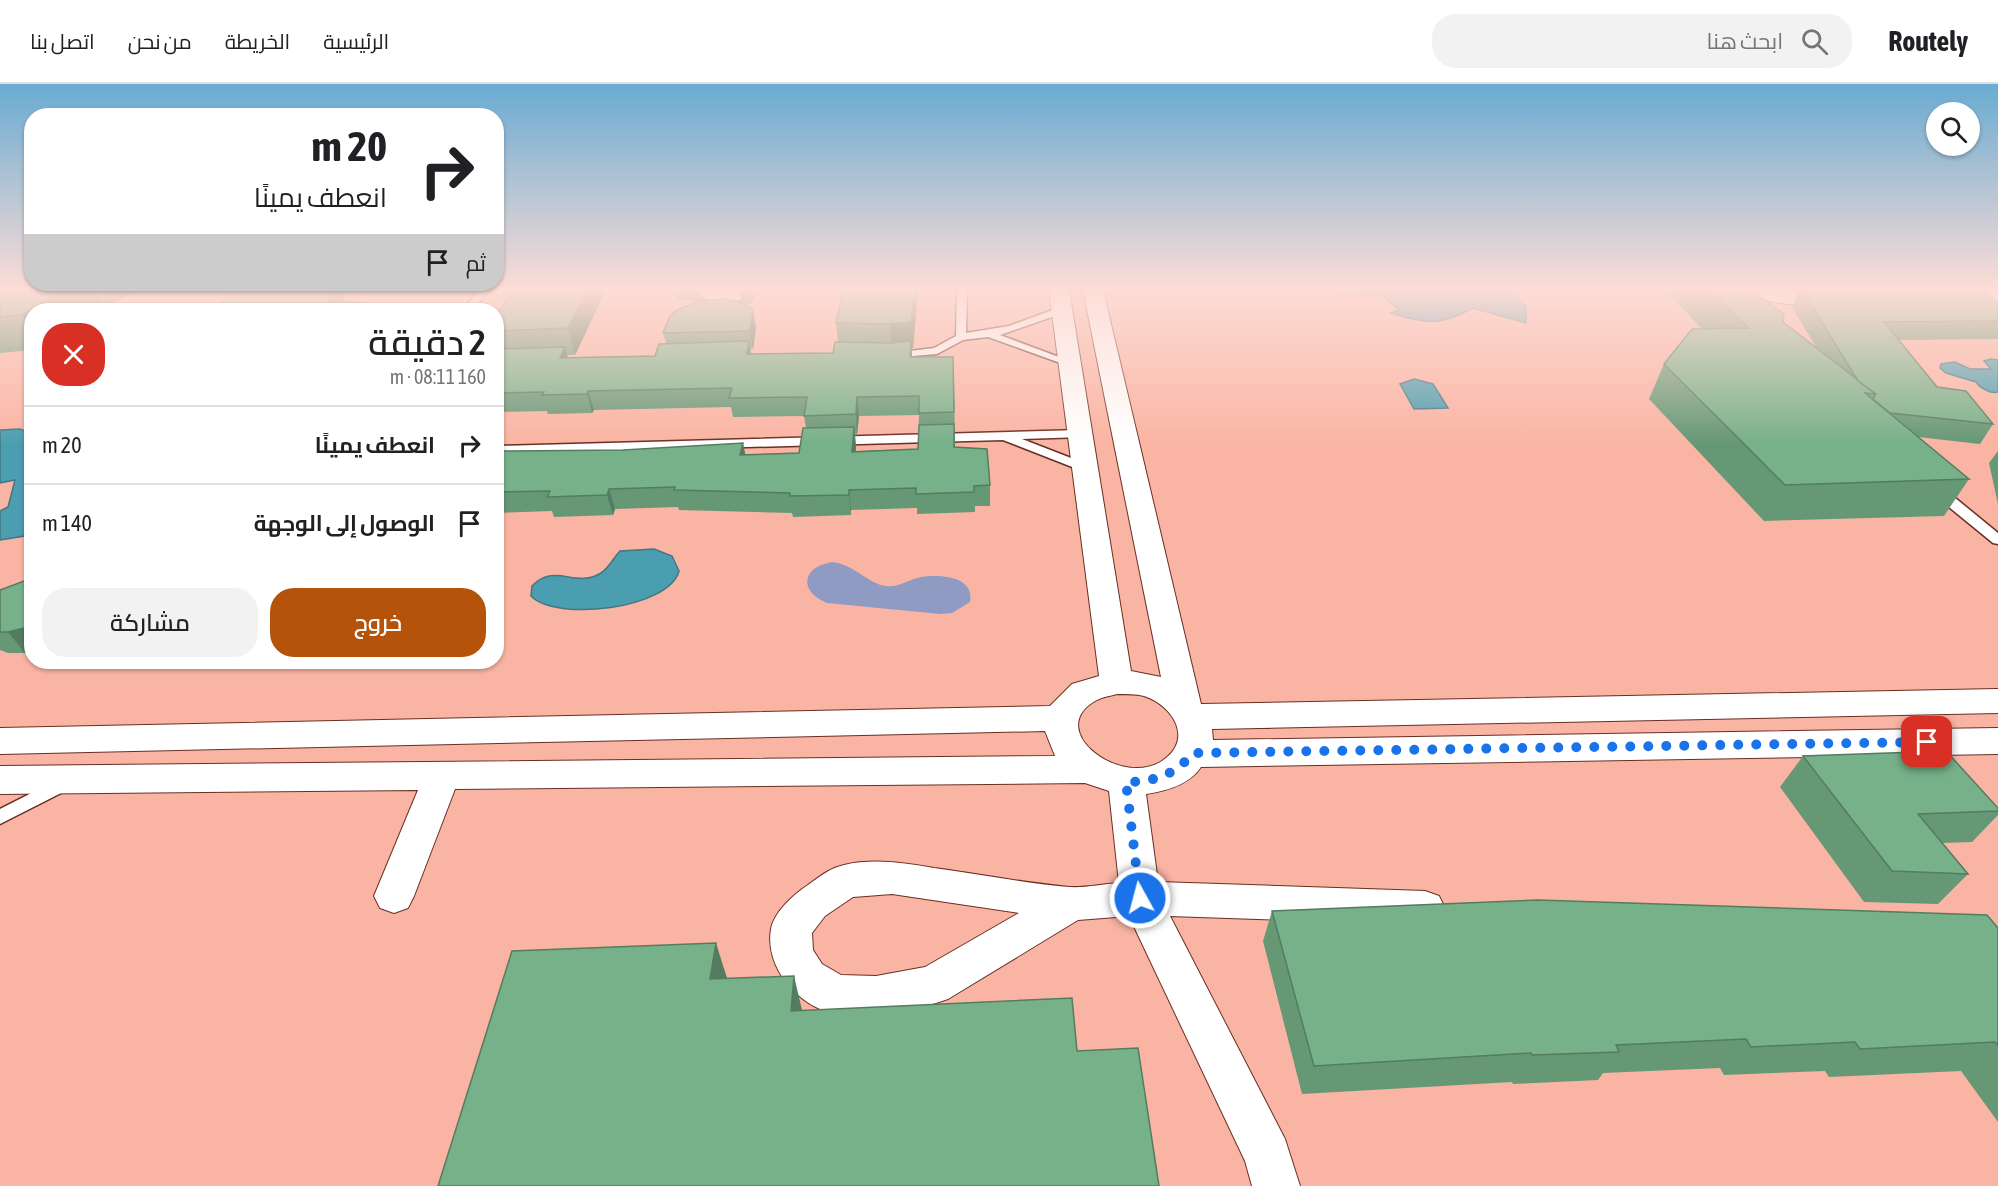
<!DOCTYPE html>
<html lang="ar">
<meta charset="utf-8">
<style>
:root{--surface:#fff;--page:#f2f2f2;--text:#202124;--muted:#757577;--line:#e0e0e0;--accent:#b45309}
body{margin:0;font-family:"Asap Condensed",Cairo,sans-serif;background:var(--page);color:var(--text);direction:rtl;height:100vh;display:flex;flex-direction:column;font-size:22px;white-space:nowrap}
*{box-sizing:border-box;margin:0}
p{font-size:20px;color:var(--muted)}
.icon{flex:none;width:33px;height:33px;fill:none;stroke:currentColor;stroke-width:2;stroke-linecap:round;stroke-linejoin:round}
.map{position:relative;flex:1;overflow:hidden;direction:ltr}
.panel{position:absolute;left:24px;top:219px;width:480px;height:366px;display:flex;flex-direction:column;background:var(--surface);border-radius:24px;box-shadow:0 2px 4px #0004;direction:rtl}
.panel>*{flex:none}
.top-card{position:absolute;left:24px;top:24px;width:480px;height:183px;border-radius:24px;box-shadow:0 2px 4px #0004;direction:rtl;background:#fff;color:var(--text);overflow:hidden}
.tools{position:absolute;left:1926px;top:18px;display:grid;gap:12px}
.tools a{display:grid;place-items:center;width:54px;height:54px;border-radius:50%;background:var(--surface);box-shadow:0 2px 4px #0004;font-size:30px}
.pin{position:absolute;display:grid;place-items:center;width:51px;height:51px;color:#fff;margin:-26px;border-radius:12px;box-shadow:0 3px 9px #0006}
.me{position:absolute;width:66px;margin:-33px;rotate:353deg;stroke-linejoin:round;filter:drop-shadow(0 0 4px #0008)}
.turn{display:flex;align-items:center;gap:21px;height:126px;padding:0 18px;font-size:27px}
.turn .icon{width:78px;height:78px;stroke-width:2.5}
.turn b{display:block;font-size:42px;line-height:51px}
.then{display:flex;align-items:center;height:57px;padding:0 18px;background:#0003;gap:12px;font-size:22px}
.round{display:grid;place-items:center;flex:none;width:63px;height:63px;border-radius:24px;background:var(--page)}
.head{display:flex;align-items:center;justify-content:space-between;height:102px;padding:0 18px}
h1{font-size:36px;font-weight:600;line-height:45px}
.cta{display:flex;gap:12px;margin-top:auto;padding:12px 18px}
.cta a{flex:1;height:69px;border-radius:24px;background:var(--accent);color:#fff;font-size:24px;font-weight:600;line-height:69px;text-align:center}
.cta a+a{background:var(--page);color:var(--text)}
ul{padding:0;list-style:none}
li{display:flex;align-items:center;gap:18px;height:78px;padding:0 18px;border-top:2px solid var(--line)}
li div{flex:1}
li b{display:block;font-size:22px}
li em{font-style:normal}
header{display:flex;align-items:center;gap:36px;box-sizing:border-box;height:84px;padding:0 30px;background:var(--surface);border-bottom:2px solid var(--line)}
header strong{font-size:28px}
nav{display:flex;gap:33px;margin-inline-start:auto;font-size:21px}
.search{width:420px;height:54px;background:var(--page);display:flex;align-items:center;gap:15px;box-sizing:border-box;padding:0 21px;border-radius:24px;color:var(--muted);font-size:22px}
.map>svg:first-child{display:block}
</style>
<header>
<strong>Routely</strong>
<div class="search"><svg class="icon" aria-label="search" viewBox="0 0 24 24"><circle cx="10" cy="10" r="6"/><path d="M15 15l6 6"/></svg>ابحث هنا</div>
<nav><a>الرئيسية</a><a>الخريطة</a><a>من نحن</a><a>اتصل بنا</a></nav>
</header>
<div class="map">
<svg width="1998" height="1102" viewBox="0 0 1998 1102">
<rect width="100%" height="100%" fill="#fab4a3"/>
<!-- green -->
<g fill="#909bc4">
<path d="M832 478C856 481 868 500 886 502 899 504 909 495 921 493 940 490 975 492 970 518L952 529 940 530 827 519C798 507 802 483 832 478Z"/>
<path d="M225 578H321L319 581 221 583Z"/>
</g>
<!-- water -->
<g fill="#4a9eb0" stroke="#447782" stroke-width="1.5">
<path d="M682 206C699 206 731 213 745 210L746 206H769C759 207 756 209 751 218L735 223 697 219 698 215H678Z"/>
<path d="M1325 206H1509L1526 223V239L1473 224C1440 242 1426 240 1391 229L1399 226 1382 212 1324 208Z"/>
<path d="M1991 275 1998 276V308C1991 310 1980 304 1976 298L1946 289 1940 284 1941 280 1955 278 1970 285H1991L1984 277Z"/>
<path d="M1414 295 1433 300 1448 324 1414 325 1400 300Z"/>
<path d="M20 345 27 348 28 354 25 360 31 364V451L0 456V427L8 423 15 396 0 399V346Z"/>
<path d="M654 465 672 472 679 487C669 525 556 538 531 512L532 502C555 478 576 505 601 489 610 483 613 474 620 467Z"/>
</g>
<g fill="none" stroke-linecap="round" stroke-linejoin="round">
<defs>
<g id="service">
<path d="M479 206H489L473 226H463Z"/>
<path d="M957 206H967L966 249 1009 242 1058 224H1066V228L1000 251 1075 279 1070 282 1066 281 988 253 963 256 937 270 889 274V270L893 269 934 264 956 252Z"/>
<path d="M1080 346 1084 347V353L1022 355 1089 381 1091 384 1089 387 1085 388 1003 356 496 370V362Z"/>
<path d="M1938 403 1943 404 1998 449V460L1993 459 1933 410 1932 407Z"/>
<path d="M61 694 67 696 70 701 67 706 0 740V725Z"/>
</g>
<path id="pedestrian" d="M695 206H736L742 214C730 226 704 218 695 206Z"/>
<g id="minor">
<path d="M1049 206H1069L1131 587 1161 593 1083 206H1103L1201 620 1998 605V629L1212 645 1213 656 1998 644V670L1201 683C1189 701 1166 707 1146 710L1158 798 1425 807 1439 812 1445 824 1439 836 1425 841 1170 832 1285 1055 1300 1102H1252L1245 1077 1129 832 1078 836 948 915C914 927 873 935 837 930 799 924 764 883 771 845 774 828 794 810 808 801 819 793 830 784 844 781 873 774 905 779 934 784 979 790 1024 799 1069 803 1085 804 1102 800 1119 799L1109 707 1085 699 455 705 414 812 408 824 394 829 380 824 374 812 418 706 0 710V682L1055 672 1045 647 0 670V644L1050 622 1072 600 1099 592ZM1117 610C1126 610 1136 610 1144 612 1174 622 1194 656 1162 677 1121 704 1044 647 1095 617 1102 613 1110 612 1117 610ZM892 810 1019 829 925 883 876 892 841 891 822 880 813 866 812 849 825 832 853 813Z"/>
<path d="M1734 206 1838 209 1845 211 1848 215 1845 219C1813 228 1776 218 1744 212L1737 210Z"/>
<path d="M1980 206H1998V221L1987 220Z"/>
</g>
</defs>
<!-- service casing -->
<use href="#service" stroke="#692f23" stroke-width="3"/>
<!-- pedestrian casing -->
<use href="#pedestrian" stroke="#692f23" stroke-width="3"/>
<!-- minor casing -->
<use href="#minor" stroke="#692f23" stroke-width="2"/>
<!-- service -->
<use href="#service" fill="#fff" fill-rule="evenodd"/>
<!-- pedestrian -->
<use href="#pedestrian" fill="#fff" fill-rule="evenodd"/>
<!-- minor -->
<use href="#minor" fill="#fff" fill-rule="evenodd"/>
</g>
<!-- wall -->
<g fill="#669876" fill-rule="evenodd">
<path d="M0 206H140L109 221 101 219 104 224 32 226V266L0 269Z"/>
<path d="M513 206H606L575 271H567L568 273 655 272 666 259 663 249 756 243 753 265H750L751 270 833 269 838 258 836 239 918 206 913 264H912V273L954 291 955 363 990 401V422H975V428L917 430V424L851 426V431L793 433 792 429 679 426 678 423 615 425 613 431 554 433 552 427 496 429V367L745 371 799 369 806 344 804 332 733 333 731 323 594 326 592 329 548 330 547 327 496 328V247ZM919 331 918 365 856 367 855 350H857L859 332Z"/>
<path d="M1666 206H1750L1783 238 1816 263 1792 223 1800 206H1952V207L1998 218V255L1899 256 1937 303 1993 340 1980 360 1918 353 1969 395 1944 432 1764 437 1649 315 1664 280 1702 245Z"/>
<path d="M1998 367V420L1989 379Z"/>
<path d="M32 494V568L25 569H8L0 566V506Z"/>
<path d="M1803 672 1998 724V731L1972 758 1942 759 1968 790 1938 820 1864 818 1780 703Z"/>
<path d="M1272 827 1998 844V1038L1961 987 1829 993 1825 987 1724 991 1720 984 1603 989 1598 996 1513 1000 1512 998 1302 1010 1263 857Z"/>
</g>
<!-- shaded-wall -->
<g fill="#537c60">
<path d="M62 206H94L104 224 101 226H32V246L22 231Z"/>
<path d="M101 206H140L109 221Z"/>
<path d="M329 206H345L344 226 328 222Z"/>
<path d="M587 206H606L575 271 568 244Z"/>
<path d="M914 206H918L913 264H912V275L892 267 890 240Z"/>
<path d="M395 221 397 226H388Z"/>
<path d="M753 225 756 243 753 265 750 247Z"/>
<path d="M749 257 752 275 747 270Z"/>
<path d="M565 263 570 282 560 274Z"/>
<path d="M588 307 594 326 592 329 587 310Z"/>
<path d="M857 313 859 332 857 350 856 330Z"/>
<path d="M854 343 856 362 854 387 852 368Z"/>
<path d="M743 359 747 379 740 371Z"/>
<path d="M609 405 615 425 613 431 607 411Z"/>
<path d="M849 406 851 426V431L849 411Z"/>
<path d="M32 542V568L25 569 8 548Z"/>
<path d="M716 859 732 910 710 895Z"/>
<path d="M794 892 806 943 791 927Z"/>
</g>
<!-- building -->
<g fill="#77b189" stroke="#537c60" stroke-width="1.5">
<path d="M0 206H62L22 231 0 233Z"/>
<path d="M233 206H329L328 222 335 217 395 221 388 226H215Z"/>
<path d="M513 206H587L568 244 496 247V232Z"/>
<path d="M843 206H914L911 238 890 240 836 239Z"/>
<path d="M1710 206H1750L1784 230 1783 238 1876 310 1865 309 1969 395 1785 401 1664 280 1692 245 1748 244Z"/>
<path d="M1802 206 1984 207 1998 218V237L1884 238 1937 303 1966 307 1993 340 1890 329 1873 315 1876 310 1858 297Z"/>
<path d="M725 215 737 217 753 225 750 247 663 249 670 232 677 226 699 217Z"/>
<path d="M749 257 747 270 833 269 835 258 891 259 911 257 910 273H953L954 328 919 329V312L857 313 856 330 804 332 807 313 729 314 732 304 588 307 587 310 542 311 544 308 496 309V265L565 263 560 274 655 272 659 260Z"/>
<path d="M954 340V363L987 365 990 401 974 402V408L916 410V404L849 406V411L790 412V409L674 406 675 403 609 405 607 411 547 413 550 407 496 408V367L623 366 743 359 740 371 799 369 803 344 854 343 852 368 918 365 919 341Z"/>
<path d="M32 494V542L8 548H0V506Z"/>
<path d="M1946 667 1998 724V727L1918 730 1968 790 1892 787 1803 672Z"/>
<path d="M1538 816 1987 831 1998 844V961L1995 958 1860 965 1855 958 1751 963 1746 955 1616 961 1619 968 1532 971 1531 969 1314 982 1272 827Z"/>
<path d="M716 859 710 895 794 892 791 927 1072 914 1077 967 1138 964 1159 1102H438L512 867Z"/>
</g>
<!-- sky -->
<linearGradient id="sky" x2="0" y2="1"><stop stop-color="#69abd2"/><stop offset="0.57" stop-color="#fdddd6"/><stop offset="1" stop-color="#fdddd6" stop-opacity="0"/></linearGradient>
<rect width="1998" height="360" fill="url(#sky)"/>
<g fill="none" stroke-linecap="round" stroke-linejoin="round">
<!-- route -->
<path stroke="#1a73e8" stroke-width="10" stroke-dasharray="0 18" d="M1140 814 1126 698C1154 698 1175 691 1193 669L1927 658"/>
</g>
</svg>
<div class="tools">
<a><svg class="icon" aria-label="search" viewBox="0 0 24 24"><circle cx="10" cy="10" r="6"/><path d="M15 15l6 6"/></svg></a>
</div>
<div class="pin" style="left:1927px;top:658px;background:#d93025"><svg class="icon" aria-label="arrive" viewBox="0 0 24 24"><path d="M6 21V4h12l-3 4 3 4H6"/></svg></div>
<svg class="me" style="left:1140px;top:814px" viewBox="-20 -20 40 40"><circle r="17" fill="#1a73e8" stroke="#fff" stroke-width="3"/><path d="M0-11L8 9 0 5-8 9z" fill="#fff"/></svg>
<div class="top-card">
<div class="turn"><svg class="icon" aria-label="right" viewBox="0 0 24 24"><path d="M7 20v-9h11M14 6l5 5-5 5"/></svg><div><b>20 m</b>انعطف يمينًا</div></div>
<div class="then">ثم<svg class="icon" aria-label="arrive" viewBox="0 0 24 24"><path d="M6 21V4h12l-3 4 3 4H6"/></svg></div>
</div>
<section class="panel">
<div class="head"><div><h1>2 دقيقة</h1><p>160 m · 08:11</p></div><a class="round" style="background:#d93025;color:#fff"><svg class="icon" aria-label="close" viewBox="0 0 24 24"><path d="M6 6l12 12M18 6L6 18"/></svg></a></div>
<ul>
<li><svg class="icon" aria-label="right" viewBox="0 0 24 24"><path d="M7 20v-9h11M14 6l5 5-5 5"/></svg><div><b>انعطف يمينًا</b></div><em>20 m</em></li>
<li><svg class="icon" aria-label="arrive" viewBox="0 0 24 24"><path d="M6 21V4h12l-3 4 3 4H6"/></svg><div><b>الوصول إلى الوجهة</b></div><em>140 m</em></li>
</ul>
<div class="cta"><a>خروج</a><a>مشاركة</a></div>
</section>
</div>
